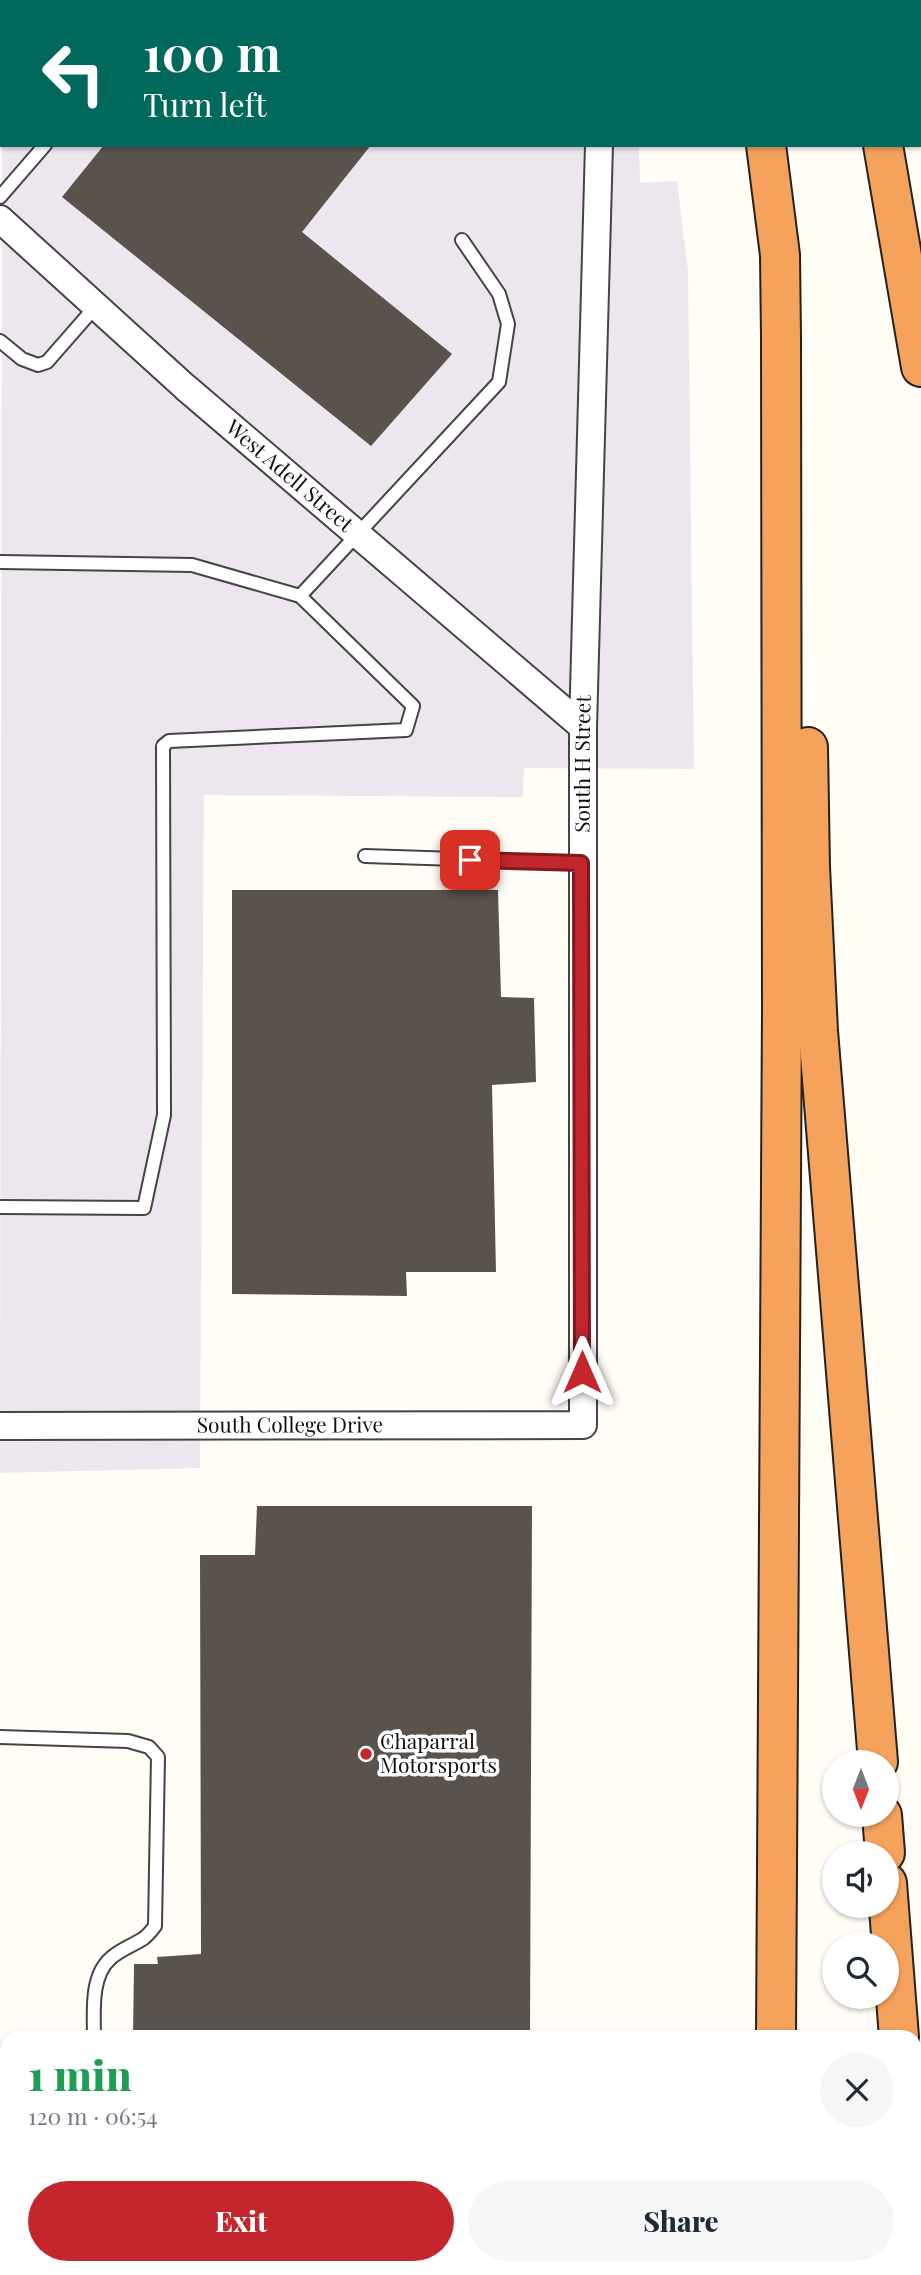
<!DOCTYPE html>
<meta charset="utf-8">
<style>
:root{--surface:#fff;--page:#f6f6f7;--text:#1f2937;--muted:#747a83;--accent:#c4262e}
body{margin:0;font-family:"Playfair Display",serif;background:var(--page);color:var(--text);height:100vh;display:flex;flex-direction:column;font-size:26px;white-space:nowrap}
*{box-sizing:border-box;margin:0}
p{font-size:23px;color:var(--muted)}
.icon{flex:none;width:38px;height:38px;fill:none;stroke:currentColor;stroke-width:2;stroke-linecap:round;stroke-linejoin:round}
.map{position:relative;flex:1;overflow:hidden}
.details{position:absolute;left:0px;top:2030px;width:922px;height:245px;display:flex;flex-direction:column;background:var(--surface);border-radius:21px 21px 0 0;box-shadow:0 2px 5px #0004}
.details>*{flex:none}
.top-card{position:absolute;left:0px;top:0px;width:922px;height:147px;box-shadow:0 2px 5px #0004;background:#00695c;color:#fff;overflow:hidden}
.needle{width:46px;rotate:180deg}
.buttons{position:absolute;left:822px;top:1750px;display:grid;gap:14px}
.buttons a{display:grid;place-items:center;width:77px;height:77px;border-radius:50%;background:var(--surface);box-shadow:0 2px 5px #0004;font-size:35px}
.pin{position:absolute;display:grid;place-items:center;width:60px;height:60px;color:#fff;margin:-30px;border-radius:14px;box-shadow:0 4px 10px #0006}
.me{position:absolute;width:77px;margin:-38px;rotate:0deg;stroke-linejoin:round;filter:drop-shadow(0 0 5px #0008)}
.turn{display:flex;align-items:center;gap:24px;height:147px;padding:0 28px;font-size:32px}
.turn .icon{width:91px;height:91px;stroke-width:2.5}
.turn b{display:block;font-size:49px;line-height:60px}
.round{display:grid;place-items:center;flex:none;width:74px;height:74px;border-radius:37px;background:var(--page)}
.summary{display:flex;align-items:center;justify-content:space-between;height:119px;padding:0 28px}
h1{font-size:42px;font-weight:800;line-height:52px;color:#1e9e55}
.primary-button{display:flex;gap:14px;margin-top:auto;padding:14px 28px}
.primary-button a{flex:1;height:80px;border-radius:42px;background:var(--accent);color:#fff;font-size:28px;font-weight:800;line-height:80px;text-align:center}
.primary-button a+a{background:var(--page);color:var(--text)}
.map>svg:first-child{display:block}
</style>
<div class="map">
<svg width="921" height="2275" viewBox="0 0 921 2275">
<rect width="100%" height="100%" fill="#fffdf5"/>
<!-- industrial -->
<g fill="#eee6ef">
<path d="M109 0H637V2H107Z"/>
<path d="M2 128V145H639L640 183 677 181 688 271 694 769 524 768 523 797 204 795 200 1468 0 1473Z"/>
</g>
<!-- building -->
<g fill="#5a524d">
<path d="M104 145H371L302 232 452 354 371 446 62 197Z"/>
<path d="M232 890H498L501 997 534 998 536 1082 492 1085 496 1272H406L407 1296 232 1294Z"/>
<path d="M257 1506H532L530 2037H133L134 1964H158L157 1957 201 1954 200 1555H255Z"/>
<path d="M159 2268H506V2275H0V2270L159 2271Z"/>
</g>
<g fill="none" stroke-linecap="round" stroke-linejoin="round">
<defs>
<g id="service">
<path d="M170 2 172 0"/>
<path d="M0 197 45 145"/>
<path d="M0 341 22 359 38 365 47 362 96 306"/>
<path d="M0 562 192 565 300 596 413 706 406 730 169 741 163 746 164 1115 144 1208 0 1207"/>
<path d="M300 596 499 382 508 324 499 294 462 240"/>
<path d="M365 856 581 863"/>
<path d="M0 1737 128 1741 149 1747 158 1757 155 1926C152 1930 148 1935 144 1938 134 1945 121 1949 111 1958 90 1976 94 2012 94 2037"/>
<path d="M0 2149 7 2150"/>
</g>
<g id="minor">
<path d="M584 0 585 2"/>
<path id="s1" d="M0 219 185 387 583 727"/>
<path id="s2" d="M0 1426 583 1425V727L599 145"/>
</g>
<g id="motorway">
<path d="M738 0V2"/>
<path d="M852 0 853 2"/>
<path d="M766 145 780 255 781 338 782 1010 776 2037"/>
<path d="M883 145 921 367"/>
<path d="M808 747 810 867 818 1031 878 1762"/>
<path d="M882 1815 885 1853"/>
<path d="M887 1883 899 2037"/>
<path d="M915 2113 921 2131"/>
<path d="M775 2275V2268"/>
</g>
</defs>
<!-- service casing -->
<use href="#service" stroke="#444" stroke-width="16"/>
<!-- minor casing -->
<use href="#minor" stroke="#444" stroke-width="30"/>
<!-- motorway casing -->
<use href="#motorway" stroke="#222" stroke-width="42"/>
<!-- service -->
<use href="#service" stroke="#fff" stroke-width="12"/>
<!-- minor -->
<use href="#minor" stroke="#fff" stroke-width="26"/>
<!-- motorway -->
<use href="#motorway" stroke="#f5a25d" stroke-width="38"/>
</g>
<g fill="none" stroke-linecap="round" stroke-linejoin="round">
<defs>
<path id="route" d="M470 860 581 863 582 1372"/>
</defs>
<!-- route casing -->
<use href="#route" stroke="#7f191e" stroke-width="18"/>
<!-- route -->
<use href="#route" stroke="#c4262e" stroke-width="12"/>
</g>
<!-- markers -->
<circle fill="#c4262e" stroke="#fff" stroke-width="2.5" cx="366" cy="1754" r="7"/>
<g text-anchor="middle" stroke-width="7" stroke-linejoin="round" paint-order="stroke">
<!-- street labels -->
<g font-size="21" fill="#111" stroke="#fff">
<text dy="7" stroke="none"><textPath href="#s1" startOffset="387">West Adell Street</textPath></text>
<text dy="7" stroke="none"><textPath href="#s2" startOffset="1244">South H Street</textPath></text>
<text dy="7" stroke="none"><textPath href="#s2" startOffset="290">South College Drive</textPath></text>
</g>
<!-- poi labels -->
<g font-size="21" fill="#111" stroke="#fff" text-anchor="start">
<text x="380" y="1749">Chaparral<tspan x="380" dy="24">Motorsports</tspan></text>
</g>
</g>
</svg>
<div class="buttons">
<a><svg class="needle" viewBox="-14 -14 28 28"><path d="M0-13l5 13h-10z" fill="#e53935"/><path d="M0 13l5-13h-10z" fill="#747a83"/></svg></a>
<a><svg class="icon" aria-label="sound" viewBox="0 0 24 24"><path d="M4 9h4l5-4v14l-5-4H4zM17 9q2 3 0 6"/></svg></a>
<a><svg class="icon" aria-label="search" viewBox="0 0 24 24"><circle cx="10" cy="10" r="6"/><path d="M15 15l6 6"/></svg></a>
</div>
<div class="pin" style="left:470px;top:860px;background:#d93025"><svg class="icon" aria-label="arrive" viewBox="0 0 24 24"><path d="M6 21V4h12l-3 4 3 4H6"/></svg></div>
<svg class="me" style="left:582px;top:1372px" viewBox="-20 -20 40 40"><path d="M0-17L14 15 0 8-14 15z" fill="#c4262e" stroke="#fff" stroke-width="4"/></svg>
<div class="top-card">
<div class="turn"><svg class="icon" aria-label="left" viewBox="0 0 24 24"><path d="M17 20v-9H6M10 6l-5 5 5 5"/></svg><div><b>100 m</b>Turn left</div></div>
</div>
<section class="details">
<div class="summary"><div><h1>1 min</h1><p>120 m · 06:54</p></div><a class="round"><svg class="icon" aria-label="close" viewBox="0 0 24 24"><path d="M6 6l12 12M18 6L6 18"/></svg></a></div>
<div class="primary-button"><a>Exit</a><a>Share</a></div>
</section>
</div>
